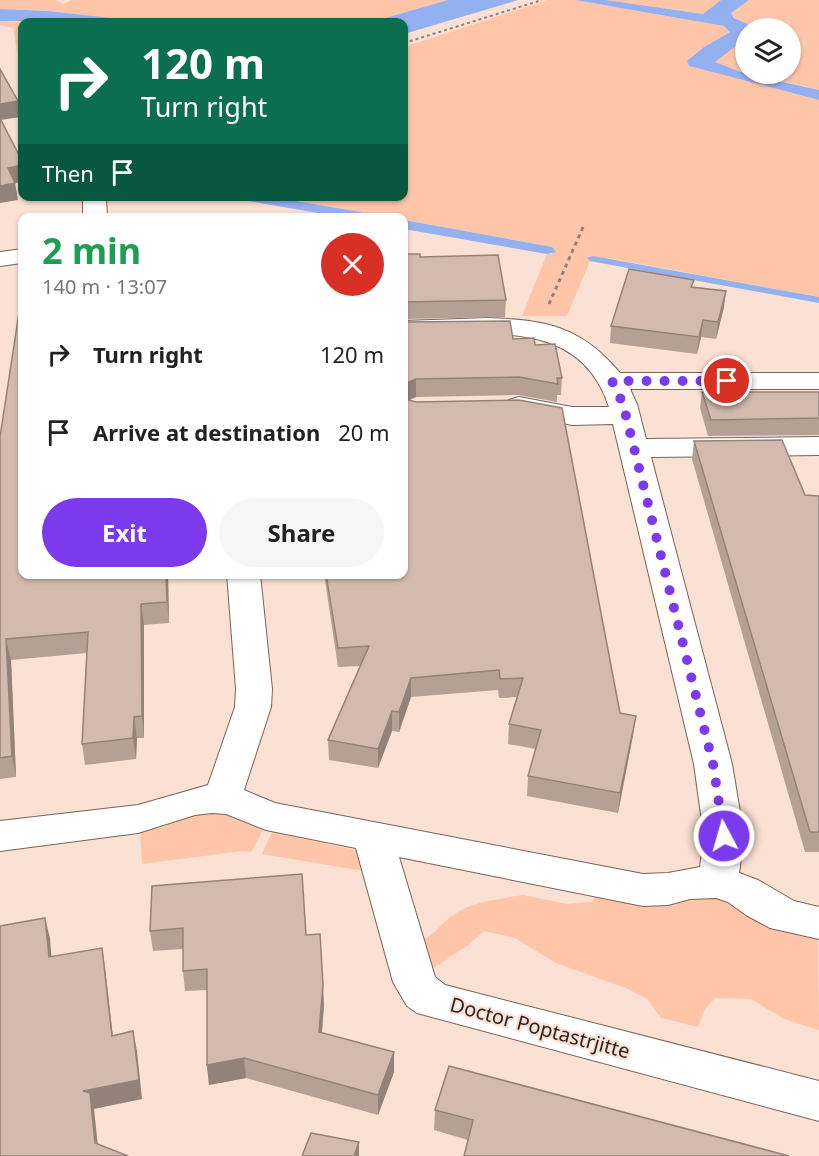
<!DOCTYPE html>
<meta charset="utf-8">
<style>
:root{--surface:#fff;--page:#f6f6f6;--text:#222;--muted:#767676;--accent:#7c3aed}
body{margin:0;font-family:"Noto Sans",sans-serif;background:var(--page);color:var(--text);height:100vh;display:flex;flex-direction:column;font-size:22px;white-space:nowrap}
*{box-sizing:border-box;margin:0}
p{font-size:20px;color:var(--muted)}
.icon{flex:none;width:33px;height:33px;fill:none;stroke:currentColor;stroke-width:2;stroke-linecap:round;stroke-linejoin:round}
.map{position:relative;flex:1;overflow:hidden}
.details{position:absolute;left:18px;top:213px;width:390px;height:366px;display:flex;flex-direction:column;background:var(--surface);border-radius:12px;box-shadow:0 2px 4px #0004}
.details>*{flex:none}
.banner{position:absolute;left:18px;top:18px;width:390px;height:183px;border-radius:12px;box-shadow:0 2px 4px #0004;background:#0b6e4f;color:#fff;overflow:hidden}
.controls{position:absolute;left:735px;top:18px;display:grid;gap:12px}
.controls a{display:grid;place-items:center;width:66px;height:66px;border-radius:50%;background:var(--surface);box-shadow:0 2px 4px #0004;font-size:30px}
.pin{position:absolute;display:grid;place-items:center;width:51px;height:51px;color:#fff;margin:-26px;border:3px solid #fff;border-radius:50%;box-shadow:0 2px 6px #0007}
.me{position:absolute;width:66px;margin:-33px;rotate:354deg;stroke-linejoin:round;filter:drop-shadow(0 0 4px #0008)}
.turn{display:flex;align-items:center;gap:21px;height:126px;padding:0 24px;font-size:27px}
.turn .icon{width:78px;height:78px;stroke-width:2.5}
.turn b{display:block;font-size:42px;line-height:51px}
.then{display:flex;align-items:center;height:57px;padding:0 24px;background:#0003;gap:12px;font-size:22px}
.round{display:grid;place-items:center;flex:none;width:63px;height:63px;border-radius:32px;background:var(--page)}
.overview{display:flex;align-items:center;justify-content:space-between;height:102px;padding:0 24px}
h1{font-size:36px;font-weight:700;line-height:45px;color:#1e9e55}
.action{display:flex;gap:12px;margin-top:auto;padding:12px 24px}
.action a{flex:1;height:69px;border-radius:36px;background:var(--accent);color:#fff;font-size:24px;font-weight:700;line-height:69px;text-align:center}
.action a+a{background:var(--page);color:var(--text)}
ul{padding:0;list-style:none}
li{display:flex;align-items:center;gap:18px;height:78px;padding:0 24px}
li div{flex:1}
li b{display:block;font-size:22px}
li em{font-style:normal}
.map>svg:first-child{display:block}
</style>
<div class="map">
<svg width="819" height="1156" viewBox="0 0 819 1156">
<rect width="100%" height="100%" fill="#fbe0d4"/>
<!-- green -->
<g fill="#ffc5a9">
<path d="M0 0H55L64 4 71 0H448L371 22H138L131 20 47 11 0 9Z"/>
<path d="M548 0H575L724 26 731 31 704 47 687 61 689 66 819 100V297L608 258 588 260 590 261 567 316H522L547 254H552V247L404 220V218L389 217 303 202 304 197 404 196V47Z"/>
<path d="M606 0H721L703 14Z"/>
<path d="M749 0H819V90L751 74H790V28C772 28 743 30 731 13Z"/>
<path d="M0 21 34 22H22V77L13 28 0 25Z"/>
<path d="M745 39V72L723 67 714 62Z"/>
<path d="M220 812 245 820 263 830 251 852 242 851 142 864 140 832 163 827 189 815Z"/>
<path d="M272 832 359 851 370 872 262 854Z"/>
<path d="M523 895 567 904 592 902 597 895 652 905H664L686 899 718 898 818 937 819 1030 784 1019 751 999 715 998 705 1009 698 1027 661 1018 647 999 628 989 556 963 515 938 484 931 468 945 432 969 415 934 427 938C438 931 443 921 455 914 473 901 502 899 523 895Z"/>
</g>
<!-- water -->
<g fill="#93b0f0">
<path d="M448 0H518L404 34V22H371Z"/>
<path d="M575 0H606L703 14 721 0H749L731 13 734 18 757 28H746L745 39 715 62 746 74 819 90V100L689 66 687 61 704 47 730 32 724 26Z"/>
<path d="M0 9 47 11 131 20 138 22 0 21Z"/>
<path d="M225 197H273L389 217H341Z"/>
<path d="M404 220 552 247 556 252 547 254 404 229Z"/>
<path d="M593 256 819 297V303L590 261 587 258Z"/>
</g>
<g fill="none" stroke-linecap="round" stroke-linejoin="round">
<defs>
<g id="minor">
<path d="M83 196H106L107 218H83Z"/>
<path d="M22 249V263L0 266V252Z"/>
<path d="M488 318C546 320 581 326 620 373H819V389H630L637 404 646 439 819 437V455L651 457 732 764 744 836 739 873 758 880 794 901 819 907V939L770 928 746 915 728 902 716 898 690 899 668 905 643 906 399 857 435 977 445 985 819 1081V1121L417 1013 407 1006 393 982 356 848 266 830 226 814 212 813 195 815 138 833 0 851V821L138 805 208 785 235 707 236 689 227 574H260L272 689 271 707 244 790 275 803 643 874 668 873 700 867 704 836 694 764 613 424 572 425 509 412 505 406 509 400 519 397 572 407H609C579 313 479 336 404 337V321Z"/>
</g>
</defs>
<!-- minor casing -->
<use href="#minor" stroke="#7a6358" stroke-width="2"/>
<!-- path-far1 -->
<path stroke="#938179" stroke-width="2" stroke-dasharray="3 3" stroke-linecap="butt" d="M404 43 542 0"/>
<!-- path -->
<path stroke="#938179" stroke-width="3" stroke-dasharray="4 4" stroke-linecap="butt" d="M549 304 584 225"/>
<!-- minor -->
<use href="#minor" fill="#fff" fill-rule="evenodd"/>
</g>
<!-- wall -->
<g fill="#b6a096">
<path d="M404 254 420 257 506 300 505 317 404 319Z"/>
<path d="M694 287 724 307 716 339 701 337 697 354 610 343 611 326Z"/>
<path d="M404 322 513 339 535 345 562 378 561 395H557V402L518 395 416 397 409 400 620 713 633 735 618 813 527 796 528 776 536 749 508 744 509 724 517 697 499 698 498 690 411 697 399 732 392 731 378 768 329 760 328 740 360 666 338 667 324 574H404Z"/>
<path d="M702 392H819V435L708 436 700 408Z"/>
<path d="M0 437 168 574 169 623 144 625V738H137L136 759 85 765 82 744 87 653 11 660 16 777 0 779Z"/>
<path d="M694 441 805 495 819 496V852H805L692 459Z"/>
<path d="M152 886 306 935 324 1005 322 1033 394 1052V1072L378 1115 246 1078 209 1085 207 1065V990L185 991 183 971V949L153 951 150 931Z"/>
<path d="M435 1110 789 1156 468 1140 434 1130Z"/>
</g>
<!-- shaded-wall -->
<g fill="#94827a">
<path d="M18 101 21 117 0 120V104Z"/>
<path d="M22 165V182L10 184 8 168Z"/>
<path d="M15 183 18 200 0 203V186Z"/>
<path d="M726 291 724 307 716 339 718 322Z"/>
<path d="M703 320 701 337 697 354 699 337Z"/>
<path d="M416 379V397L404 402V403V384Z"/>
<path d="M166 574H168L169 623 167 602Z"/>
<path d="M141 604 144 625V738L142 716Z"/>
<path d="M6 639 11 660 16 777 12 756Z"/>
<path d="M411 678V697L399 732V712Z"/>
<path d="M392 711V731L378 768V749Z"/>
<path d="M636 716 633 735 618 813 620 793Z"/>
<path d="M134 717 137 738 136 759 133 738Z"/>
<path d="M45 918 50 938 53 977 49 957Z"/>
<path d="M102 948 105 967 115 1055 112 1036Z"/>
<path d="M323 985 324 1005 320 1052 319 1032Z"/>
<path d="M133 1031 137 1051 142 1099 94 1109 99 1156 83 1091Z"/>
<path d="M394 1052V1072L378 1115V1095Z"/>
<path d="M244 1058 246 1078 209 1085 207 1065Z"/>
<path d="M359 1142V1156H354Z"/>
</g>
<!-- building -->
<g fill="#d4baae" stroke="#94827a" stroke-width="1.5">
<path d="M0 69 18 101 0 104Z"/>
<path d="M0 118 22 161V165L8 168 15 183 0 186Z"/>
<path d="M404 254H420V257L498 255 506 300 404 302Z"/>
<path d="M629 269 694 280 691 287 726 291 718 322 703 320 699 337 611 326Z"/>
<path d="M22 293V574H166L167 602 141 604 142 716 134 717 133 738 82 744 88 632 6 639 12 756 0 758V437Z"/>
<path d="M510 321 513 339 534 338 535 345 555 344 562 378H557L558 384 519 377 416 379 404 384V386V322Z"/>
<path d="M702 392H819V418L711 420Z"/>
<path d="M404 396 405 399 416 402 519 400 562 408 620 713 636 716 620 793 528 776 541 730 509 724 523 678 500 679 499 670 411 678 399 712 392 711 378 749 328 740 369 646 338 648 326 574H404Z"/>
<path d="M782 440 805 495 819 496V832H810L694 441Z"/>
<path d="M302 874 306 935 320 934 323 985 319 1032 394 1052 378 1095 244 1058 207 1065V969L183 971V928L150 931 152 886Z"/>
<path d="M45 918 49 957 102 948 112 1036 133 1031 139 1080 83 1091 90 1093 95 1143 128 1156H0V926Z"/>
<path d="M449 1066 789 1156H464L473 1120 435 1110Z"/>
<path d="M311 1133 359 1142 354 1156H302Z"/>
</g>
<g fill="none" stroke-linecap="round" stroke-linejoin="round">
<!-- route -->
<path stroke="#7c3aed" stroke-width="10" stroke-dasharray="0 18" d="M724 836 713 764 623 404 612 381H727"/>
</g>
<g text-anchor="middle" stroke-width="4.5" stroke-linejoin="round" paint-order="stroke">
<!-- near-street labels -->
<g font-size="20" fill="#2e2420" stroke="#fbe0d4">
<text transform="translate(540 1028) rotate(15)" y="7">Doctor Poptastrjitte</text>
</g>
</g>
</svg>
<div class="controls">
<a><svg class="icon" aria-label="layers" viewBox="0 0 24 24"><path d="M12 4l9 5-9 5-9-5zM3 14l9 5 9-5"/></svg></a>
</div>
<div class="pin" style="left:727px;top:381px;background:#d93025"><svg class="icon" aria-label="arrive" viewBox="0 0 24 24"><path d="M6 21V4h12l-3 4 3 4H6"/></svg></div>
<svg class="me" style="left:724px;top:836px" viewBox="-20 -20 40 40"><circle r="17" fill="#7c3aed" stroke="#fff" stroke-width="3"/><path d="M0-11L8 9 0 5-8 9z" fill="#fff"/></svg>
<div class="banner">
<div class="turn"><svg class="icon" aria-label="right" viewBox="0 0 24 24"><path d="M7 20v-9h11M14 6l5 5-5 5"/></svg><div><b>120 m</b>Turn right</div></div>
<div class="then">Then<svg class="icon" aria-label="arrive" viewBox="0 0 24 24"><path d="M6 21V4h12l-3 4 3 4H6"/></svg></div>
</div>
<section class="details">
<div class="overview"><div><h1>2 min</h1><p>140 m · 13:07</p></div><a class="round" style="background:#d93025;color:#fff"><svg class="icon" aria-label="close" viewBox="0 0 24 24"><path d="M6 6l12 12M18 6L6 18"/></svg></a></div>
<ul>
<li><svg class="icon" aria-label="right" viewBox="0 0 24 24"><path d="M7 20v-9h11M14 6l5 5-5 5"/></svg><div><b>Turn right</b></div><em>120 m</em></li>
<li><svg class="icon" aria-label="arrive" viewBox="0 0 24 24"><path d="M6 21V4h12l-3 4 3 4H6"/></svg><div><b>Arrive at destination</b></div><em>20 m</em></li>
</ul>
<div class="action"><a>Exit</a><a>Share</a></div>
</section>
</div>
